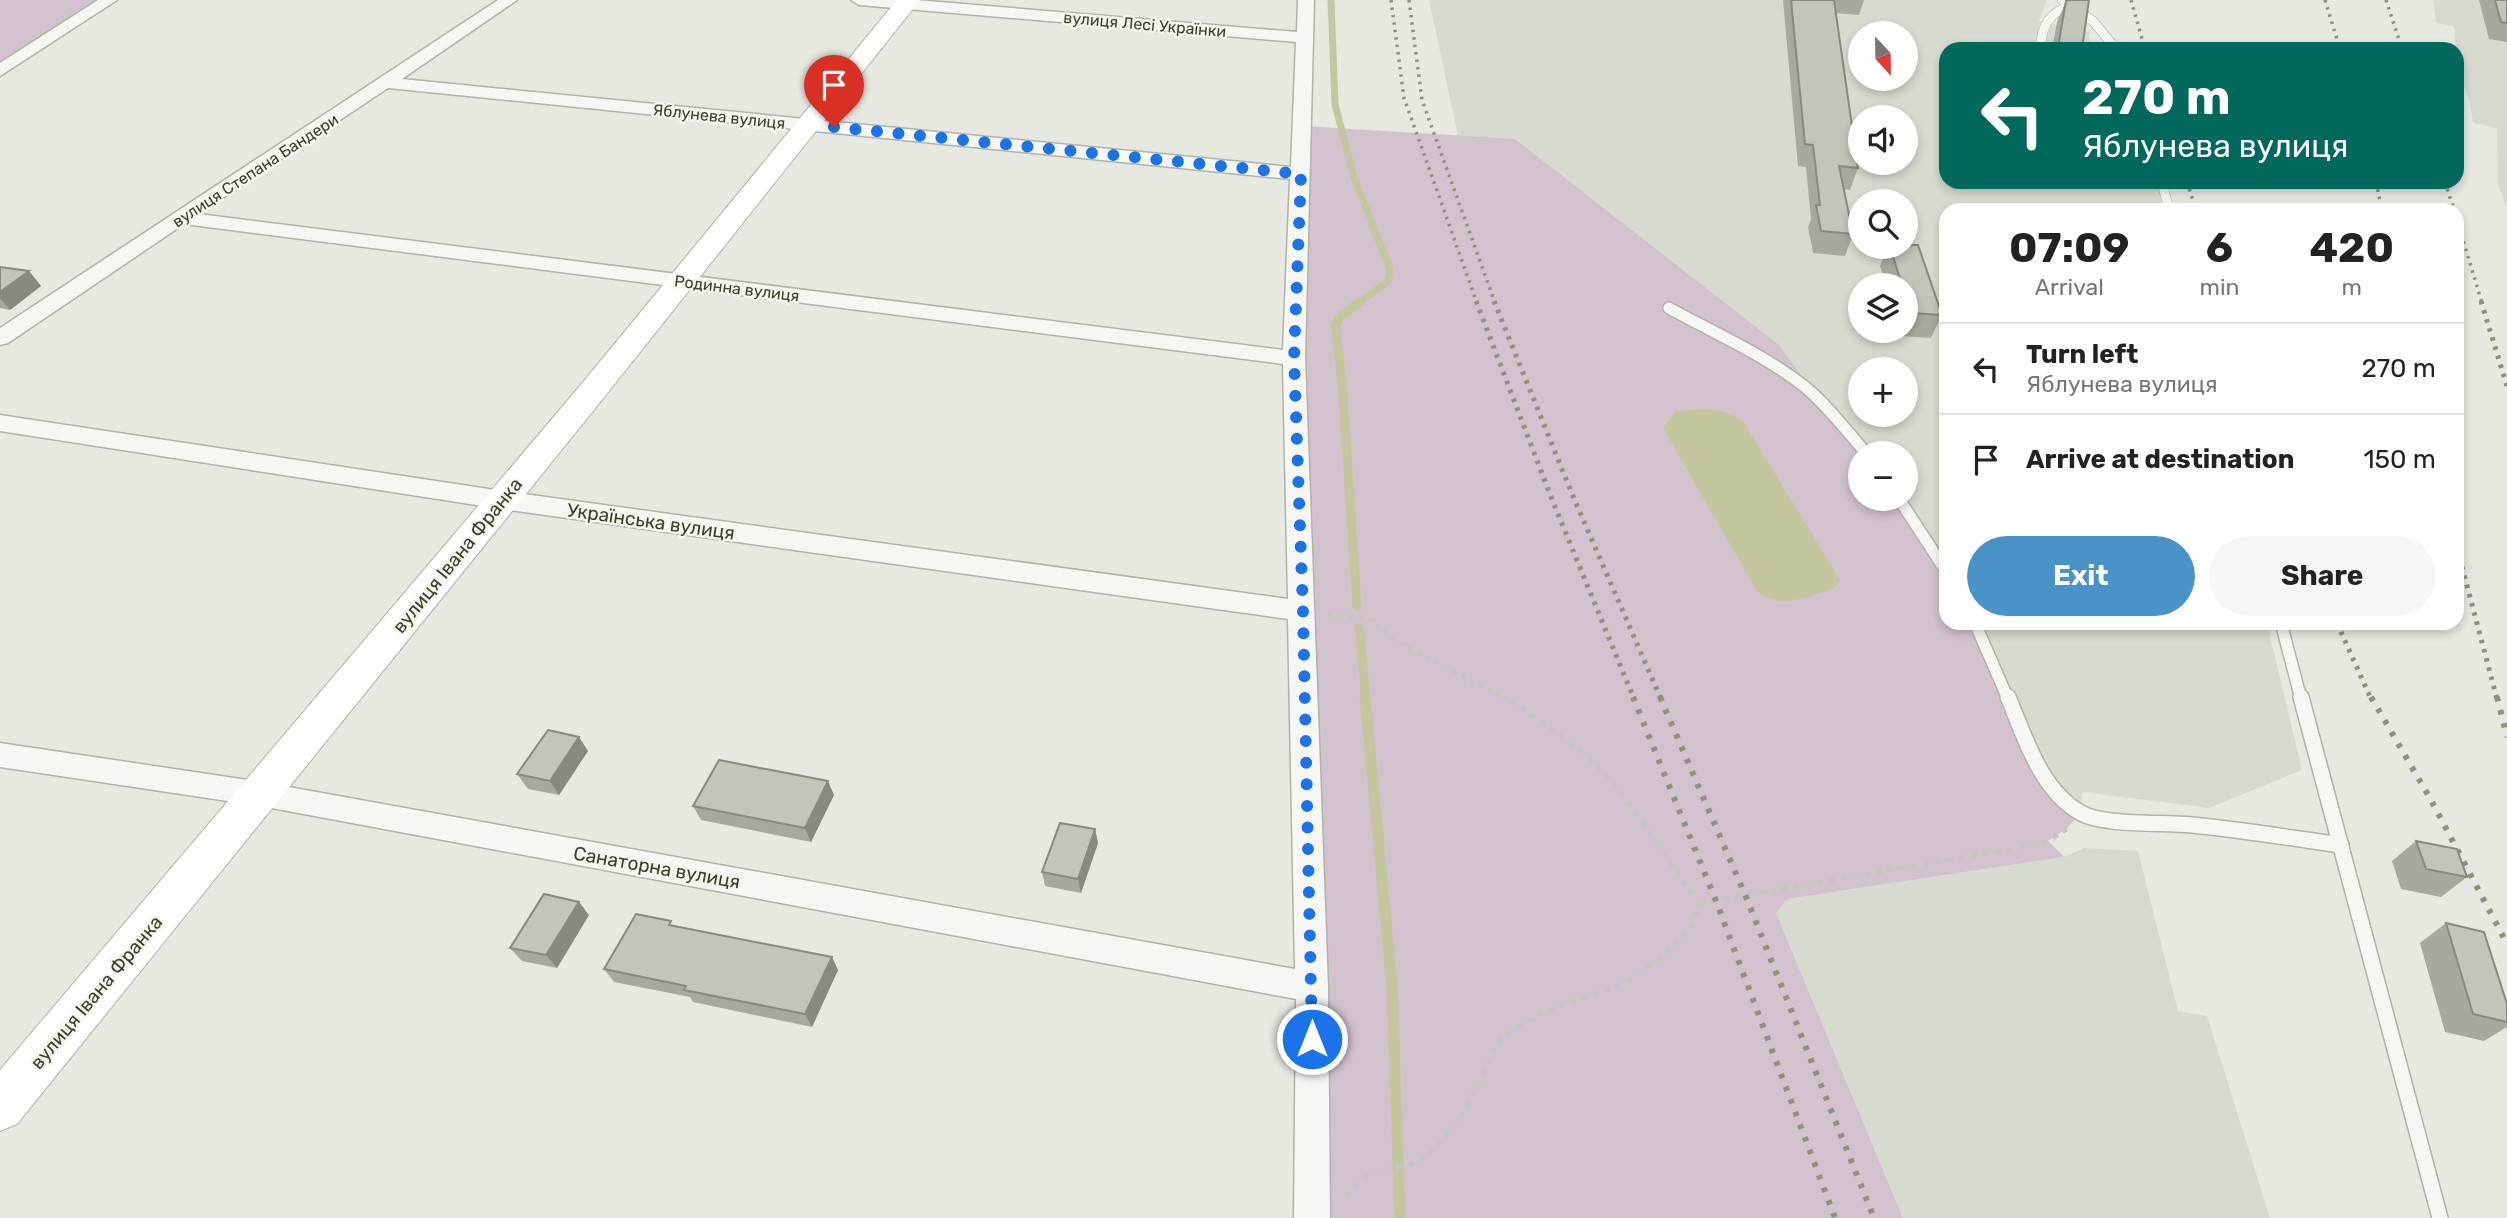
<!DOCTYPE html>
<meta charset="utf-8">
<style>
:root{--surface:#fff;--page:#f6f6f6;--text:#222;--muted:#767676;--line:#e0e0e0;--accent:#4a93c9}
body{margin:0;font-family:Rubik,sans-serif;background:var(--page);color:var(--text);height:100vh;display:flex;flex-direction:column;font-size:26px;white-space:nowrap}
*{box-sizing:border-box;margin:0}
p{font-size:23px;color:var(--muted)}
.icon{flex:none;width:38px;height:38px;fill:none;stroke:currentColor;stroke-width:2;stroke-linecap:round;stroke-linejoin:round}
.map{position:relative;flex:1;overflow:hidden}
.drawer{position:absolute;left:1939px;top:203px;width:525px;height:427px;display:flex;flex-direction:column;background:var(--surface);border-radius:21px;box-shadow:0 4px 10px #0003}
.drawer>*{flex:none}
.hud{position:absolute;left:1939px;top:42px;width:525px;height:147px;border-radius:21px;box-shadow:0 4px 10px #0003;background:#00695c;color:#fff;overflow:hidden}
.needle{width:46px;rotate:158deg}
.tools{position:absolute;left:1848px;top:21px;display:grid;gap:14px}
.tools a{display:grid;place-items:center;width:70px;height:70px;border-radius:50%;background:var(--surface);box-shadow:0 4px 10px #0003;font-size:35px}
.pin{position:absolute;display:grid;place-items:center;width:60px;height:60px;color:#fff;margin:-72px -30px;border-radius:50% 50% 50% 0;rotate:-45deg;box-shadow:0 0 7px #0007}
.pin .icon{rotate:45deg}
.me{position:absolute;width:77px;margin:-38px;rotate:0deg;stroke-linejoin:round;filter:drop-shadow(0 0 5px #0008)}
.turn{display:flex;align-items:center;gap:24px;height:147px;padding:0 28px;font-size:32px}
.turn .icon{width:91px;height:91px;stroke-width:2.5}
.turn b{display:block;font-size:49px;line-height:60px}
.eta{display:flex;justify-content:space-evenly;align-items:center;height:119px;text-align:center}
.eta b{font-size:42px;font-weight:700;line-height:49px}
.cta{display:flex;gap:14px;margin-top:auto;padding:14px 28px}
.cta a{flex:1;height:80px;border-radius:42px;background:var(--accent);color:#fff;font-size:28px;font-weight:700;line-height:80px;text-align:center}
.cta a+a{background:var(--page);color:var(--text)}
ul{padding:0;list-style:none}
li{display:flex;align-items:center;gap:21px;height:91px;padding:0 28px;border-top:2px solid var(--line)}
li div{flex:1}
li b{display:block;font-size:26px}
li em{font-style:normal}
.map>svg:first-child{display:block}
</style>
<div class="map">
<svg width="2507" height="1218" viewBox="0 0 2507 1218">
<rect width="100%" height="100%" fill="#e7e9e0"/>
<!-- built -->
<g fill="#d7dbcf" fill-rule="evenodd">
<path d="M1429 0H2047L2039 21 2090 32 2088 49H1946V182H2161L2168 210H1946V623H2267L2302 770 2209 808 2082 792 2081 813 2066 829 1460 145ZM1860 33H1906V79H1860ZM1860 117H1906V163H1860ZM1860 201H1906V247H1860ZM1860 285H1906V331H1860ZM1860 369H1906V415H1860ZM1860 453H1906V499H1860Z"/>
<path d="M2433 0H2507V208L2498 184 2497 128 2473 123 2470 103 2457 68 2454 27 2436 23Z"/>
<path d="M2084 848 2138 851 2178 1011 2207 1016 2270 1218H1903L1776 913 1787 899 2064 857Z"/>
</g>
<!-- green -->
<g fill="#d2c2cd">
<path d="M0 0H109L0 71Z"/>
<path d="M1303 126 1515 139 1779 345 1860 456V499H1892L1946 573V623H1975L2034 758 2081 813 2066 829 2048 841 2064 857 1787 899 1776 913 1903 1218H1312L1303 611Z"/>
</g>
<!-- water -->
<path fill="#c4c79d" d="M1701 409C1719 410 1730 412 1744 423L1840 580 1835 588C1807 596 1781 611 1757 591L1663 428 1675 412Z"/>
<g fill="none" stroke-linecap="round" stroke-linejoin="round">
<!-- stream-far2 -->
<path stroke="#c4c79d" stroke-width="7" d="M1331 0 1335 104 1354 178 1390 269 1388 281 1359 303"/>
<!-- stream-far1 -->
<g stroke="#c4c79d" stroke-width="9">
<path d="M1357 606 1342 380 1335 326 1340 317 1361 301"/>
<path d="M1359 628 1366 699"/>
</g>
<!-- stream -->
<path stroke="#c4c79d" stroke-width="11" d="M1365 697 1392 986 1400 1218"/>
<defs>
<g id="lane-far2">
<path d="M2062 0 2093 21 2116 49"/>
<path d="M2041 49C2041 26 2049 12 2072 6"/>
<path d="M2056 182 2073 184"/>
<path d="M2162 182 2169 210"/>
</g>
<g id="lane-far1">
<path d="M1669 308C1714 333 1763 354 1804 386 1827 405 1846 430 1866 453"/>
<path d="M1899 499 1946 571"/>
<path d="M1975 623 2008 699"/>
<path d="M2281 623 2301 699"/>
</g>
<g id="lane">
<path d="M2008 697C2025 737 2040 790 2081 813 2104 826 2164 822 2192 825 2242 830 2292 838 2341 845"/>
<path d="M2301 697 2440 1218"/>
</g>
<g id="street">
<path d="M98 0H117L0 76V63Z"/>
<path d="M498 0H517L402 79 1291 167 1296 42 859 5 851 0H916L1297 32 1298 0H1314L1305 358 1328 987 1330 1218H1294L1296 999 261 806 0 767V743L261 782 1295 969 1288 619 502 509 0 431V415L502 491 1288 599 1283 364 184 224 8 343 0 345V328ZM388 88 1290 179 1283 350 199 214Z"/>
</g>
<path id="secondary" d="M897 0H920L606 395 17 1124 0 1131V1070L584 381Z"/>
</defs>
<!-- lane-far2 casing -->
<use href="#lane-far2" stroke="#b0b3a6" stroke-width="10"/>
<!-- lane-far1 casing -->
<use href="#lane-far1" stroke="#b0b3a6" stroke-width="14"/>
<!-- lane casing -->
<use href="#lane" stroke="#b0b3a6" stroke-width="18"/>
<!-- street casing -->
<use href="#street" stroke="#b0b3a6" stroke-width="3"/>
<!-- secondary casing -->
<use href="#secondary" stroke="#b0b3a6" stroke-width="2"/>
<!-- path-far1 -->
<path stroke="#c5c7bf" stroke-width="4.5" stroke-dasharray="5 5" stroke-linecap="butt" d="M1328 615 1368 618 1396 641 1507 699"/>
<!-- path -->
<g stroke="#c5c7bf" stroke-width="5" stroke-dasharray="6 6" stroke-linecap="butt">
<path d="M1699 903 2019 848 2048 841 2067 829"/>
<path d="M1346 1196 1367 1176 1388 1168 1408 1166 1429 1154 1460 1118 1480 1082 1492 1052 1504 1035 1541 1013 1620 985 1659 960 1691 928 1699 903C1666 860 1640 812 1603 773 1576 743 1538 720 1505 697"/>
</g>
<!-- lane-far2 -->
<use href="#lane-far2" stroke="#f6f7f3" stroke-width="9"/>
<!-- lane-far1 -->
<use href="#lane-far1" stroke="#f6f7f3" stroke-width="11"/>
<!-- lane -->
<use href="#lane" stroke="#f6f7f3" stroke-width="15"/>
<!-- street -->
<use href="#street" fill="#f6f7f3" fill-rule="evenodd"/>
<!-- secondary -->
<use href="#secondary" fill="#fff" fill-rule="evenodd"/>
<!-- rail-far2 -->
<g stroke="#8d927a" stroke-width="3.5" stroke-dasharray="2.5 5" stroke-linecap="butt">
<path d="M1391 0 1404 98 1477 303"/>
<path d="M1409 0 1422 100 1495 303"/>
<path d="M2131 0 2145 49"/>
<path d="M2325 0 2340 49"/>
<path d="M2386 0 2402 49"/>
<path d="M2187 182 2196 210"/>
<path d="M2376 182 2382 210"/>
<path d="M2445 182 2454 210"/>
<path d="M2457 220 2482 303"/>
</g>
<!-- rail-far1 -->
<g stroke="#8d927a" stroke-width="5" stroke-dasharray="3.5 6" stroke-linecap="butt">
<path d="M1476 301 1551 497 1634 699"/>
<path d="M1494 301 1572 494 1661 699"/>
<path d="M2481 301 2507 386"/>
<path d="M2457 548 2497 699"/>
<path d="M2337 623 2371 699"/>
</g>
<!-- rail -->
<g stroke="#8d927a" stroke-width="6" stroke-dasharray="4.5 9" stroke-linecap="butt">
<path d="M1633 697 1716 901 1835 1218"/>
<path d="M1660 697 1746 897 1874 1218"/>
<path d="M2371 697 2431 800 2507 944"/>
<path d="M2497 697 2507 737"/>
</g>
</g>
<!-- wall -->
<g fill="#a8a99e">
<path d="M1783 0H1864L1859 15 1836 13 1858 168 1850 190 1844 189 1853 234 1845 256 1813 253 1808 227 1811 219 1806 167 1798 166Z"/>
<path d="M2479 0H2507V42L2489 39Z"/>
<path d="M2066 1 2082 49H2052L2057 22Z"/>
<path d="M1888 247H1906L1942 315 1931 338 1901 336 1900 331H1906V285H1886L1880 266Z"/>
<path d="M0 267 29 271 41 286 10 310 0 308Z"/>
<path d="M588 751 559 795 528 789 517 774Z"/>
<path d="M834 795 811 842 701 820 693 806Z"/>
<path d="M1095 829 1098 843 1081 893 1045 886 1042 872Z"/>
<path d="M2416 841 2467 877 2441 897 2401 889 2392 861Z"/>
<path d="M589 915 557 968 522 961 510 948Z"/>
<path d="M2446 923 2507 1004V1027L2484 1041 2445 1032 2420 943Z"/>
<path d="M674 926 838 970 812 1027 693 1002 690 997 614 982 604 969Z"/>
</g>
<!-- shaded-wall -->
<g fill="#888a81">
<path d="M29 271 41 286 10 310 0 298V292Z"/>
<path d="M579 737 588 751 559 795 550 781Z"/>
<path d="M828 781 834 795 811 842 805 828Z"/>
<path d="M1095 829 1098 843 1081 893 1078 879Z"/>
<path d="M579 902 589 915 557 968 546 955Z"/>
<path d="M832 957 838 970 812 1027 805 1014Z"/>
</g>
<!-- building -->
<g fill="#c3c5b8" stroke="#888a81" stroke-width="2">
<path d="M1791 0H1834L1858 168 1839 166 1853 234 1821 231 1816 205H1820L1813 145 1805 144Z"/>
<path d="M2068 0H2089L2082 49H2059L2058 47 2066 1Z"/>
<path d="M2495 0H2507V23L2501 22Z"/>
<path d="M1906 245H1918L1942 315 1911 313 1906 296V285H1902L1890 247H1906Z"/>
<path d="M0 267 29 271 0 292Z"/>
<path d="M548 730 579 737 550 781 517 774Z"/>
<path d="M719 760 828 781 805 828 693 806Z"/>
<path d="M1060 823 1095 829 1078 879 1042 872Z"/>
<path d="M2416 841 2457 849 2467 877 2426 869Z"/>
<path d="M544 894 579 902 546 955 510 948Z"/>
<path d="M636 914 671 921 669 925 832 957 805 1014 684 990 686 986 604 969Z"/>
<path d="M2446 923 2484 932 2507 1004V1022L2473 1014Z"/>
</g>
<g fill="none" stroke-linecap="round" stroke-linejoin="round">
<!-- route -->
<path stroke="#1a73e8" stroke-width="12" stroke-dasharray="0 21.6" d="M834 127 1301 174 1294 358 1303 611 1312 1039"/>
</g>
<g text-anchor="middle" stroke-width="5" stroke-linejoin="round" paint-order="stroke">
<!-- far-street labels -->
<g font-size="16" fill="#3b402a" stroke="#f5f6f0">
<text transform="translate(1145 24) rotate(5)" y="6">вулиця Лесі Українки</text>
<text transform="translate(719 116) rotate(6)" y="6">Яблунева вулиця</text>
<text transform="translate(255 170) rotate(-33)" y="6">вулиця Степана Бандери</text>
<text transform="translate(737 288) rotate(7)" y="6">Родинна вулиця</text>
</g>
<!-- street labels -->
<g font-size="19" fill="#3b402a" stroke="#f5f6f0">
<text transform="translate(651 521) rotate(8)" y="7">Українська вулиця</text>
<text transform="translate(457 555) rotate(-51)" y="7">вулиця Івана Франка</text>
<text transform="translate(657 867) rotate(10)" y="7">Санаторна вулиця</text>
<text transform="translate(96 992) rotate(-50)" y="7">вулиця Івана Франка</text>
</g>
</g>
</svg>
<div class="tools">
<a><svg class="needle" viewBox="-14 -14 28 28"><path d="M0-13l5 13h-10z" fill="#e53935"/><path d="M0 13l5-13h-10z" fill="#767676"/></svg></a>
<a><svg class="icon" aria-label="sound" viewBox="0 0 24 24"><path d="M4 9h4l5-4v14l-5-4H4zM17 9q2 3 0 6"/></svg></a>
<a><svg class="icon" aria-label="search" viewBox="0 0 24 24"><circle cx="10" cy="10" r="6"/><path d="M15 15l6 6"/></svg></a>
<a><svg class="icon" aria-label="layers" viewBox="0 0 24 24"><path d="M12 4l9 5-9 5-9-5zM3 14l9 5 9-5"/></svg></a>
<a>+</a>
<a>−</a>
</div>
<div class="pin" style="left:834px;top:127px;background:#d93025"><svg class="icon" aria-label="arrive" viewBox="0 0 24 24"><path d="M6 21V4h12l-3 4 3 4H6"/></svg></div>
<svg class="me" style="left:1312px;top:1039px" viewBox="-20 -20 40 40"><circle r="17" fill="#1a73e8" stroke="#fff" stroke-width="3"/><path d="M0-11L8 9 0 5-8 9z" fill="#fff"/></svg>
<div class="hud">
<div class="turn"><svg class="icon" aria-label="left" viewBox="0 0 24 24"><path d="M17 20v-9H6M10 6l-5 5 5 5"/></svg><div><b>270 m</b>Яблунева вулиця</div></div>
</div>
<section class="drawer">
<div class="eta">
<div><b>07:09</b><p>Arrival</p></div>
<div><b>6</b><p>min</p></div>
<div><b>420</b><p>m</p></div>
</div>
<ul>
<li><svg class="icon" aria-label="left" viewBox="0 0 24 24"><path d="M17 20v-9H6M10 6l-5 5 5 5"/></svg><div><b>Turn left</b><p>Яблунева вулиця</p></div><em>270 m</em></li>
<li><svg class="icon" aria-label="arrive" viewBox="0 0 24 24"><path d="M6 21V4h12l-3 4 3 4H6"/></svg><div><b>Arrive at destination</b></div><em>150 m</em></li>
</ul>
<div class="cta"><a>Exit</a><a>Share</a></div>
</section>
</div>
